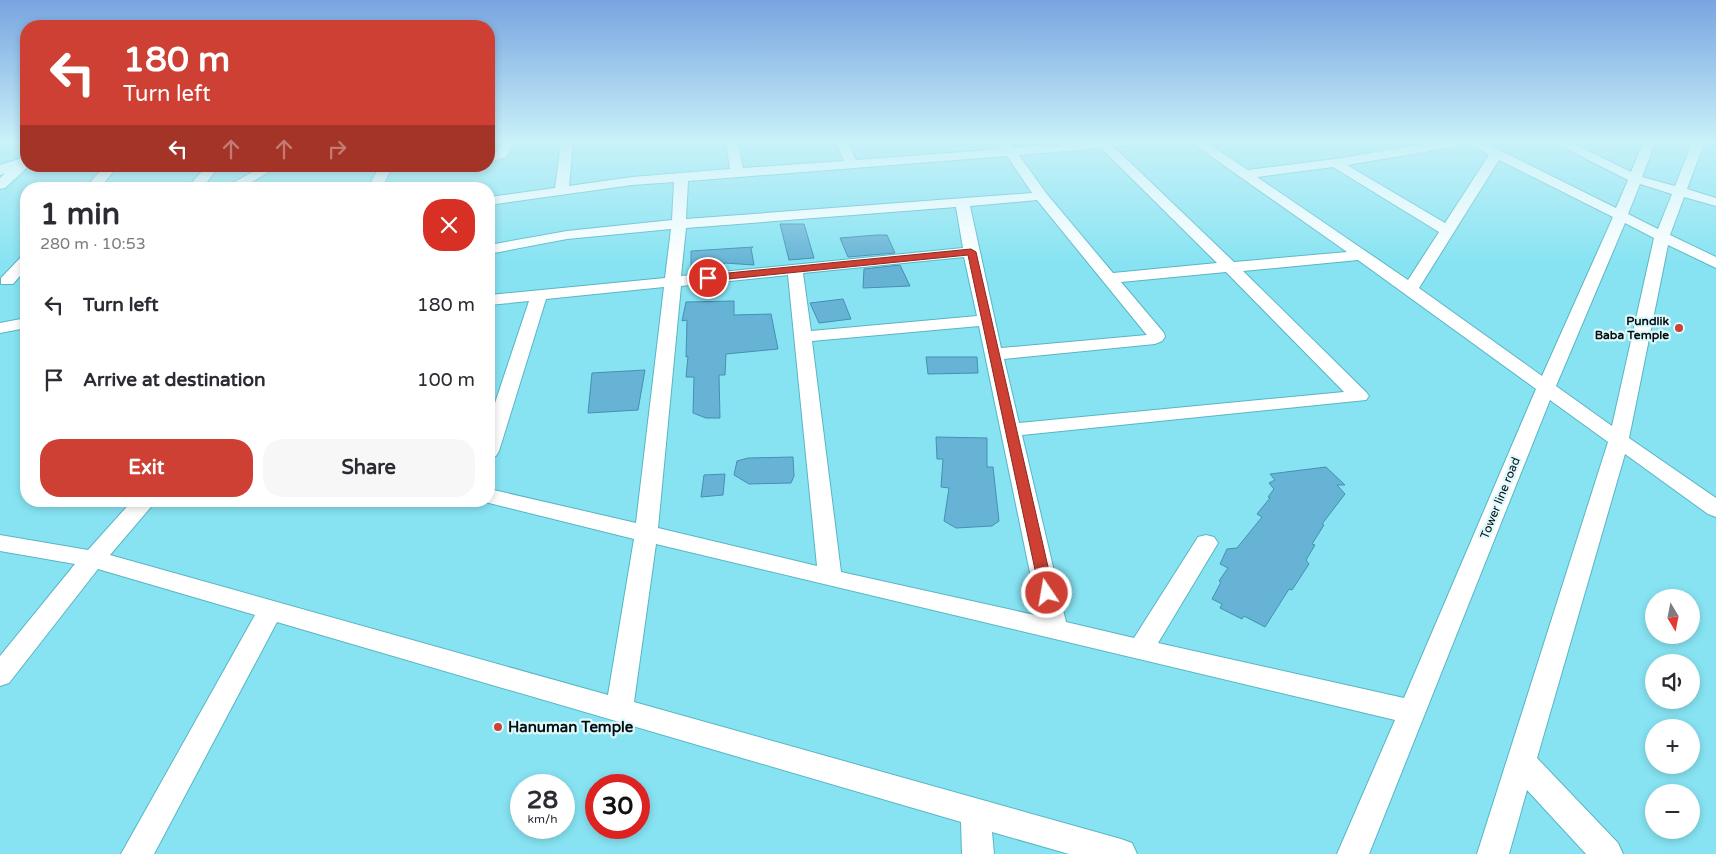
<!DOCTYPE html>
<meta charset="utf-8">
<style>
:root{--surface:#fff;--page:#f7f7f7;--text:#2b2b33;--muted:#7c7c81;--accent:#cd4033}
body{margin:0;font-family:"Varela Round",sans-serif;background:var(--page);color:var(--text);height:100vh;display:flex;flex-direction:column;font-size:19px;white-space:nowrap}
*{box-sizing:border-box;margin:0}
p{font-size:16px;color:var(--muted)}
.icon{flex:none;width:28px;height:28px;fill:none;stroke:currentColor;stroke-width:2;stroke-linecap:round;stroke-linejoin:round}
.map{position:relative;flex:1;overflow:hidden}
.side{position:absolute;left:20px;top:182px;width:475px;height:325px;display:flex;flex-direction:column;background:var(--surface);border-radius:20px;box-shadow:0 2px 8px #0003}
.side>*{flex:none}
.top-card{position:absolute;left:20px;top:20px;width:475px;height:152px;border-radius:20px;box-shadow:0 2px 8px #0003;background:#cd4033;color:#fff;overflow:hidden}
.needle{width:32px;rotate:170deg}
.tools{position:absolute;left:1645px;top:589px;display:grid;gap:10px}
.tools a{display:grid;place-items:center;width:55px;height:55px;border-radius:50%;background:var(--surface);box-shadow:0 2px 8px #0003;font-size:25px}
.speed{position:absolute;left:510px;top:774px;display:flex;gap:10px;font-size:25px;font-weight:700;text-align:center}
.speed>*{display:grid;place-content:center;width:65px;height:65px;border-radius:50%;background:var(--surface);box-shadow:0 2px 8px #0003;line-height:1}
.speed small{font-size:12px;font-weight:400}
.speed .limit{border:8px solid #d22;background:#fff;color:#111}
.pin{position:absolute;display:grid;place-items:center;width:42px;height:42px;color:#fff;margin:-21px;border:2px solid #fff;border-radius:50%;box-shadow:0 1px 5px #0007}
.me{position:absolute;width:55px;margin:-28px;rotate:348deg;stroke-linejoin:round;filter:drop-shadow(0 0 4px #0008)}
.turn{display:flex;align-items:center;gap:18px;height:105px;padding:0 20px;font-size:22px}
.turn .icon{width:65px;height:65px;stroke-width:2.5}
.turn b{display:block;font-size:35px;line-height:42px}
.lanes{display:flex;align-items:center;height:48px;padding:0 20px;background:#0003;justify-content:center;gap:25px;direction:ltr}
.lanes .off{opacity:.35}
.round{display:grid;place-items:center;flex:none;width:52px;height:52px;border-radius:20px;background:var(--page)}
.headline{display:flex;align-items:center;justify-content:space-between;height:85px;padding:0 20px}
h1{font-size:30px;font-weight:800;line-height:38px}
.primary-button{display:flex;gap:10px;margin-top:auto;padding:10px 20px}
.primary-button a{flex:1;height:58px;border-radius:20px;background:var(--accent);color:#fff;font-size:20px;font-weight:800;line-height:58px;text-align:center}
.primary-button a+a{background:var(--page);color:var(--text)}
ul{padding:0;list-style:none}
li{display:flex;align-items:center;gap:15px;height:75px;padding:0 20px}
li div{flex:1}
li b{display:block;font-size:19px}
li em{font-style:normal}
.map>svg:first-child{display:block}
</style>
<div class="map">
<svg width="1716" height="854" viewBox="0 0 1716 854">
<rect width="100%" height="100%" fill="#87e3f2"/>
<!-- building -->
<g fill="#67b3d5" stroke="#4490b1">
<path d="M780 224H804L814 258 789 260Z"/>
<path d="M877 235H887L895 253 848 257 840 238Z"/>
<path d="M753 247 751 248 754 265 725 263 716 268 693 272V270H691V251Z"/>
<path d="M900 265 910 286 863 288 864 269Z"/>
<path d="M843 299 851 319 819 323 810 303Z"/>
<path d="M734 301V315L771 314 778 349 726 354 725 375H719L720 418H706L693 413 694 377H686L688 356 686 357 687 320 682 321 686 302Z"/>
<path d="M926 357H977L978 373 928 374Z"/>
<path d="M645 370 638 410 588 413 592 373Z"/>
<path d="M936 437 987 438V467H993L999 521 992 526 956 528 944 521 949 488 941 487 943 459H937Z"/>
<path d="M793 457 794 476 791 483 749 484 734 475 737 461 748 458Z"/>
<path d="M1326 467 1345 485H1337L1345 494 1322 524 1324 525 1312 544 1315 545 1306 560 1309 564 1292 590 1289 589 1265 627 1244 616 1242 619 1220 608 1222 604 1212 599 1221 582 1219 581 1228 568 1220 564 1227 549 1237 548 1262 517 1257 514 1270 498 1268 497 1274 489 1269 483 1275 480 1270 474Z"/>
<path d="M725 474 723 495 701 497 704 475Z"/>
</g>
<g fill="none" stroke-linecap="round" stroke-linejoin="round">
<defs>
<g id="minor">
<path d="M502 143H514L506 157 489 162V154L497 151Z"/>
<path d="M561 143H573L569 186 632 177 730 169 726 143H738L743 168 844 161 836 143H848L856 160 1002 149 998 143H1011L1014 148 1069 143H1129L1127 146 1114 147 1234 262 1347 252 1192 143H1207L1248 170 1335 159 1429 143H1460L1454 147 1347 165 1445 223 1489 155 1468 143H1485L1616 208 1628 180 1555 143H1572L1631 172 1643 143H1655L1642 177 1675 186 1692 143H1704L1687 189 1716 198V206L1684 197 1670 235 1716 257V268L1668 245 1629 438 1716 498V517L1708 514 1625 454 1537 758 1618 843 1623 854H1586L1527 790 1509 854H1477L1608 442 1550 400 1369 854H1337L1395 720 656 544 634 702 1121 839 1132 843 1137 854H1069L992 832 994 854H962L961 822 277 622 154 854H121L255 615 98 569 9 683 0 686V656L75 564 0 551V535L88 550 132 501H156L110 555 608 695 634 539 481 501H489V489L636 523 664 287 546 299 499 451 496 456 489 458V421L529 301 489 305V295L665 278 671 229 567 239 489 254V245L567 231 672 220 674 182 632 185 489 205V197L555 188ZM1101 148 1217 263 1113 273 1046 193 1019 155ZM1007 156 1032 193 686 219 688 181ZM1499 160 1613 217 1542 376 1419 288ZM1333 167 1439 232 1408 280 1257 177ZM1640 184 1672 194 1658 229 1628 214ZM1037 200 1146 334 1147 335 1001 348 970 206ZM956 207 963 248 681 276 686 228ZM1625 223 1654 238 1612 426 1556 386ZM964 257 977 316 811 331 803 273ZM1358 260 1536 389 1404 698 1158 643 1218 543 1214 537 1206 535 1198 537 1134 638 1066 622 1022 435 1366 400 1369 396 1366 392 1243 271ZM1226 272 1344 392 1019 423 1004 359 1155 344 1162 341 1165 337 1164 333 1121 282ZM788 275 817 566 658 528 681 286ZM979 326 1039 616 841 572 812 341Z"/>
<path d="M26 158V166H29L5 188 0 189V178L21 159Z"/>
<path d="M105 166H118L99 189H84Z"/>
<path d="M207 166H220L201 189H186Z"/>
<path d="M263 166H279L240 189H222Z"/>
<path d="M380 166H393L381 189H367Z"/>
<path d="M26 255V269L13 284H1V278L21 257Z"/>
<path d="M26 318V328L0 333V323Z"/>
</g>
<path id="tertiary" d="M26 157V166H29L0 175V165Z"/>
</defs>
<!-- minor casing -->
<use href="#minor" stroke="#58b5c4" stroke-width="2"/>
<!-- tertiary casing -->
<use href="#tertiary" stroke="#58b5c4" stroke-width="3"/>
<!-- minor -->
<use href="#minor" fill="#fff" fill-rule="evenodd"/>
<!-- tertiary -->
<use href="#tertiary" fill="#fff" fill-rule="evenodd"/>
</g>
<!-- sky -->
<linearGradient id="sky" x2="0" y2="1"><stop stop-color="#79a4e0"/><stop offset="0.54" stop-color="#c9f2f9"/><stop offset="1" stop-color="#c9f2f9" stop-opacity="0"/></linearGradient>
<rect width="1716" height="263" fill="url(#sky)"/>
<!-- route -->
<path fill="#cd4033" stroke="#852a21" d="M971 249 976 252 1054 593 1052 597 1047 598 1042 597 1040 593 968 255 708 281 703 278 708 275Z"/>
<!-- markers -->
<g fill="#cd4033" stroke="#dff8fc" stroke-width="2">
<circle cx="1679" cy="328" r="5"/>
<circle cx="498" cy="727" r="5"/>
</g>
<g text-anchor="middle" stroke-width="4.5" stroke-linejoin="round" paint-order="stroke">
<!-- poi labels -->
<g font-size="12" font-weight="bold" fill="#000f12" stroke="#dff8fc" text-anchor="end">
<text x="1669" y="325">Pundlik<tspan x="1669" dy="14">Baba Temple</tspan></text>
</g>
<!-- street labels -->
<g font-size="12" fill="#000f12" stroke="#dff8fc">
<text transform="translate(1500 498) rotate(-68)" y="4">Tower line road</text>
</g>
<!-- near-poi labels -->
<g font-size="15" font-weight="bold" fill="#000f12" stroke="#dff8fc" text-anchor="start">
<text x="508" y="732">Hanuman Temple</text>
</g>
</g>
</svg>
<div class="tools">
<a><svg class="needle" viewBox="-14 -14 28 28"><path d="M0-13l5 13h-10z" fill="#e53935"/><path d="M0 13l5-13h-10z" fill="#7c7c81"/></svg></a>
<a><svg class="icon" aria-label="sound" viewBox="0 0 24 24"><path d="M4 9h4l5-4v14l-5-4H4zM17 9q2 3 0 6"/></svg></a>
<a>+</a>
<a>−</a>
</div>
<div class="speed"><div>28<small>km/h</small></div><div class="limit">30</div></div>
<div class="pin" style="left:708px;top:278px;background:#d93025"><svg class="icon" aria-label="arrive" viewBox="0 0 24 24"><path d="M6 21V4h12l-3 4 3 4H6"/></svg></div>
<svg class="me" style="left:1047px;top:593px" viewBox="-20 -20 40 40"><circle r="17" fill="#cd4033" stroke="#fff" stroke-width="3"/><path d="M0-11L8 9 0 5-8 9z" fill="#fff"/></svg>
<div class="top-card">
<div class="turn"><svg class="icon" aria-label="left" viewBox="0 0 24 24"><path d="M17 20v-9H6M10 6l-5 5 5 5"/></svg><div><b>180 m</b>Turn left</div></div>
<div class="lanes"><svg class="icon" aria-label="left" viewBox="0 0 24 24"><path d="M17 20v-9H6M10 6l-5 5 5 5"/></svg><svg class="icon off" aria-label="ahead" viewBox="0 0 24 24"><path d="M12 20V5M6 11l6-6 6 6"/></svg><svg class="icon off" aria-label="ahead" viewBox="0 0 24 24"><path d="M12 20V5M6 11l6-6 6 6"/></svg><svg class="icon off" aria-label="right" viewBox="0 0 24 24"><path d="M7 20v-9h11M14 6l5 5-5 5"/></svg></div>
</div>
<section class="side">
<div class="headline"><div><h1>1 min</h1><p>280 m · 10:53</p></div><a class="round" style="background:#d93025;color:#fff"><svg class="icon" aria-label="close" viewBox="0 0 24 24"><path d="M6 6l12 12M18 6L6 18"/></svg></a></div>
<ul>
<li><svg class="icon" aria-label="left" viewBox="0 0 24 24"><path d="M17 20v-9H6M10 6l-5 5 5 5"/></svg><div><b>Turn left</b></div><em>180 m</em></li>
<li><svg class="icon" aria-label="arrive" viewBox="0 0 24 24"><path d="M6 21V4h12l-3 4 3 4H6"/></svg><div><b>Arrive at destination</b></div><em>100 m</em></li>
</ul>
<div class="primary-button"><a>Exit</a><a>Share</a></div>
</section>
</div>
